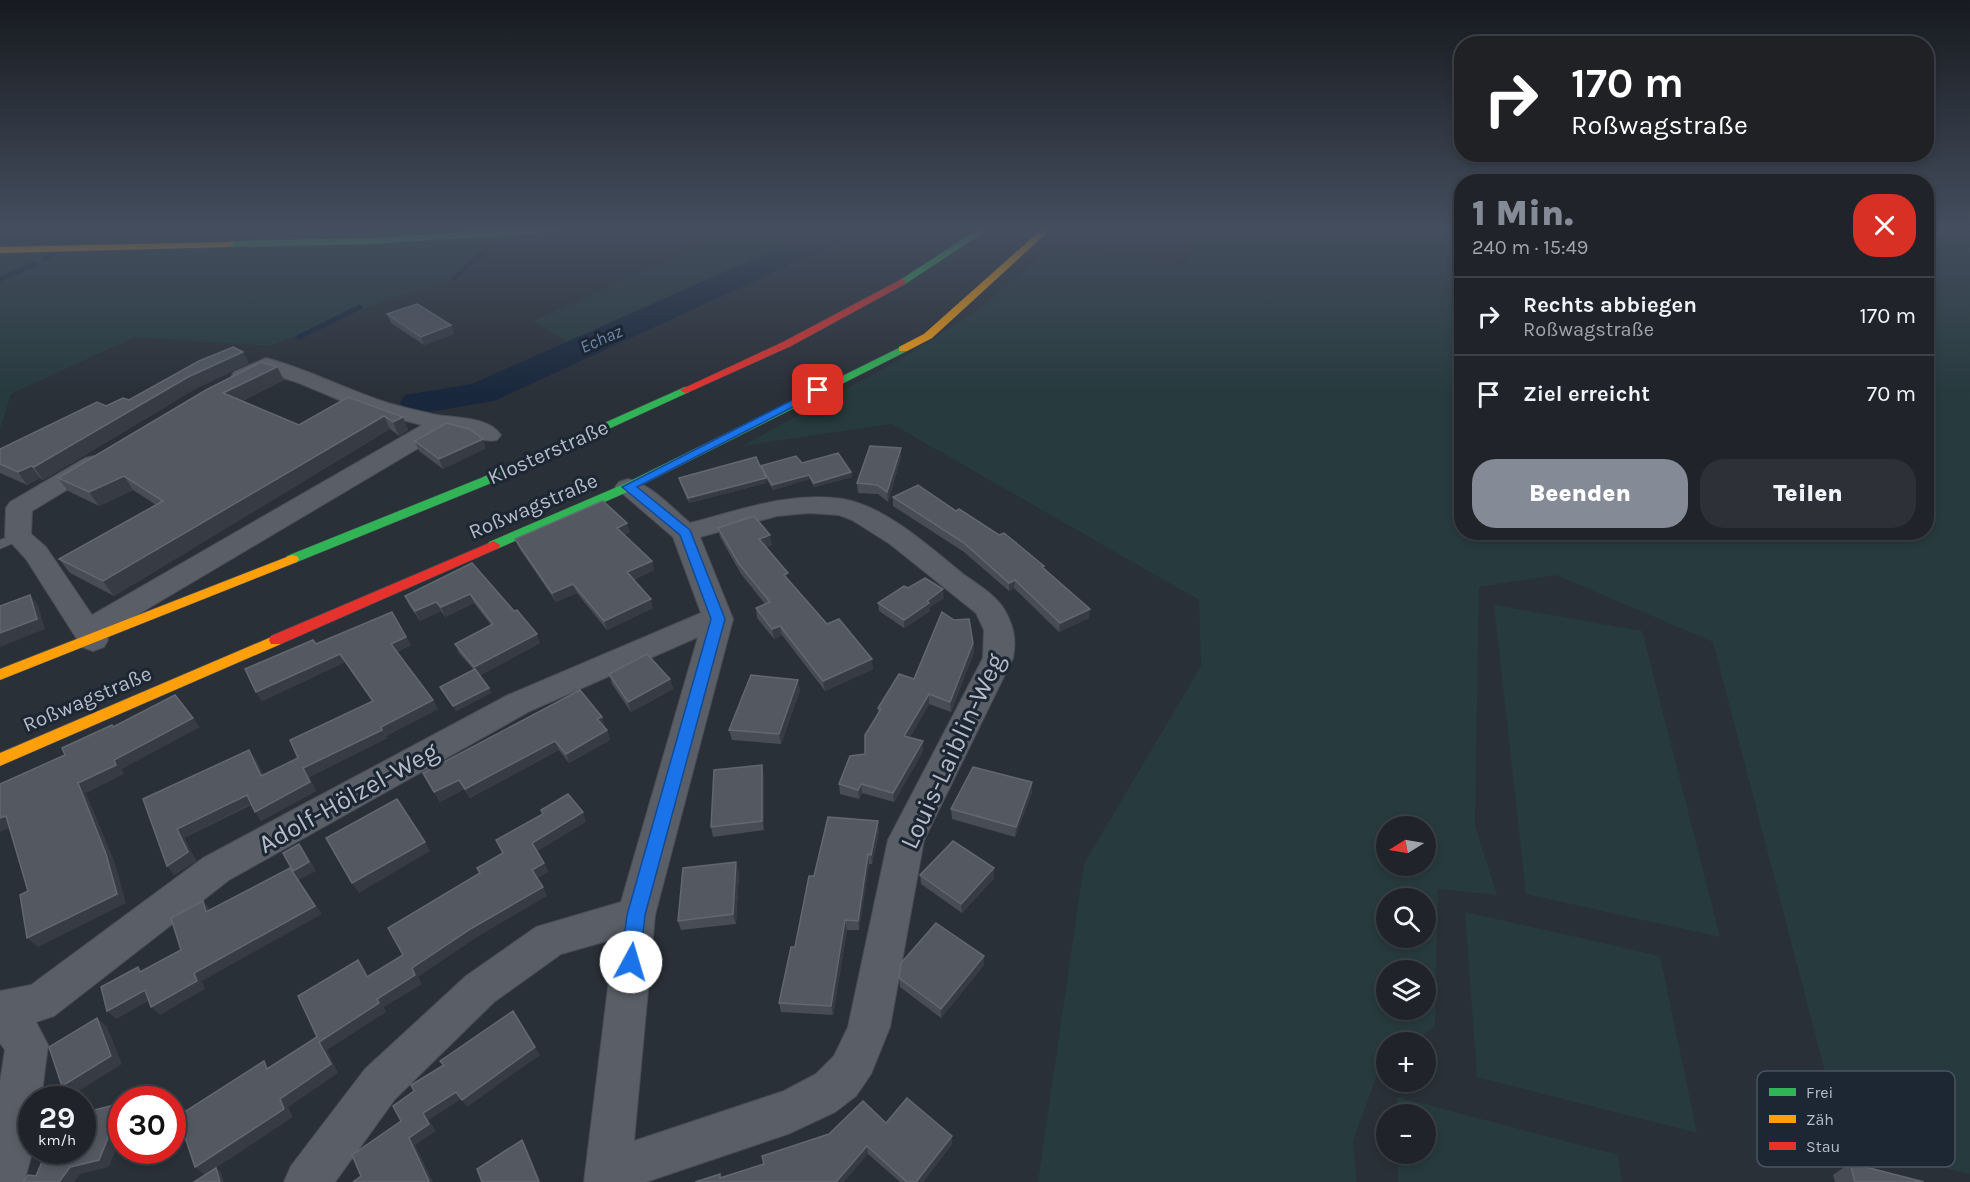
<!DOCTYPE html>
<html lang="de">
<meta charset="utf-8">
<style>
:root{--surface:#20242a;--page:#2d3036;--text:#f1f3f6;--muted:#a2a4a8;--line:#3d4147;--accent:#848b96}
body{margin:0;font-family:Karla,sans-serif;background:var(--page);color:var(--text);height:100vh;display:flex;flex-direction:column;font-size:22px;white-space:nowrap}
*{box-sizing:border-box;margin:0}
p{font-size:20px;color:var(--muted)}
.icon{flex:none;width:33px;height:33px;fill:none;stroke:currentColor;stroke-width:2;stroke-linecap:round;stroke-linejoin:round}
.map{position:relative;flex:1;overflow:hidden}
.drawer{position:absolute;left:1454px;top:174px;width:480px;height:366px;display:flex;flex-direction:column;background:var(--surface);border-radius:24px;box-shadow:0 3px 9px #0003,0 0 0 2px var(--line)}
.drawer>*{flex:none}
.banner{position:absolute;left:1454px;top:36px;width:480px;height:126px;border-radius:24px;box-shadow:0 3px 9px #0003,0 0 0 2px var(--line);background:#202124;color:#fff;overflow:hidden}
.needle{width:39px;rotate:259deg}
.controls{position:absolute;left:1376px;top:816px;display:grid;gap:12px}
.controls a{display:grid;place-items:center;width:60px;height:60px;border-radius:50%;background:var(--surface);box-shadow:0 3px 9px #0003,0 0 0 2px var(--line);font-size:30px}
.speed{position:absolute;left:18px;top:1086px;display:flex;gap:12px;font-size:30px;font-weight:700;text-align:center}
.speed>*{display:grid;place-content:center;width:78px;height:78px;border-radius:50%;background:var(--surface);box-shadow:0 3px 9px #0003,0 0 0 2px var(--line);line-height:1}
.speed small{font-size:15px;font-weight:400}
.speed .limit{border:9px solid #d22;background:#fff;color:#111}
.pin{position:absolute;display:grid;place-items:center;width:51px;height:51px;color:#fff;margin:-26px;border-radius:12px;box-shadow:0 3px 9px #0006}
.me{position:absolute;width:66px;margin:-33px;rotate:6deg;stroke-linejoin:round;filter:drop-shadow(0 0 4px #0008)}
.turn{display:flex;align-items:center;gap:21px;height:126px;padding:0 18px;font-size:27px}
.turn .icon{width:78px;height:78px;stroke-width:2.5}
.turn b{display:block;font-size:42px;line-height:51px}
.round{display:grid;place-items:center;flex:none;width:63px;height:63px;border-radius:24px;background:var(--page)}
.summary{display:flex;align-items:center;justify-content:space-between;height:102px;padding:0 18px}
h1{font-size:36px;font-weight:800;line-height:45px;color:var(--accent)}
.cta{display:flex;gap:12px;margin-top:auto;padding:12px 18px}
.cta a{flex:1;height:69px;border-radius:24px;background:var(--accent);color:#fff;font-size:24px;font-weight:800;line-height:69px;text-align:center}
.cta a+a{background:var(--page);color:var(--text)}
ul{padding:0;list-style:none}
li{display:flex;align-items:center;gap:18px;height:78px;padding:0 18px;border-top:2px solid var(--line)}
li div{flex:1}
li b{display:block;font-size:22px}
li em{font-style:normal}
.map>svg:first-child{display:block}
</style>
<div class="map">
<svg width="1970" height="1182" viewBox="0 0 1970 1182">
<rect width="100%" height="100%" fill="#2a3038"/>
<!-- green -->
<g fill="#273a3e" fill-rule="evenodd">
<path d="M0 229H526L522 234 494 244 474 258 461 276 388 300 270 346 135 337 11 394 0 430Z"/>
<path d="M667 229H829L575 347 533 321 704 244Z"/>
<path d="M1200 229H1461V532H1926V229H1970V1174L1844 1145 1713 642 1556 575 1479 587 1475 826 1497 895 1438 889 1435 1026 1413 1042H1386V1063L1380 1067 1353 1141 1357 1182H1038L1084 864 1201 666 1199 600 892 424 742 446 896 362 979 309 1050 249 1185 264ZM1386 826H1425V866H1386ZM1386 898H1425V938H1386ZM1386 970H1425V1010H1386Z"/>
<path d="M1494 605 1642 631 1720 937 1526 894Z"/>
<path d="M1465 912 1660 956 1697 1133 1477 1077Z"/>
<path d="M1397 1097 1618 1155 1622 1182H1398V1154H1425V1114H1397Z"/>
</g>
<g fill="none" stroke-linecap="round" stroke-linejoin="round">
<!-- stream -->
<g stroke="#19273c" stroke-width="5">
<path d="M44 259 80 239"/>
<path d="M454 278 485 250"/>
<path d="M0 279 35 264"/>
<path d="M299 337 360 307"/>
</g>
<!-- river -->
<path fill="#19273c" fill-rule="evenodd" d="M821 229H859L855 235 494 401 418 414 405 411 400 403 405 395 472 384Z"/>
<defs>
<path id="lane" d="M18 532 23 533 24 536 23 539 0 549V540Z"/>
<g id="street">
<path d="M266 358C305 368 341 387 379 400 396 406 415 410 432 414 453 419 487 415 501 435L497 440C480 444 466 430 449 430L105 634 108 640 104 647 93 651 82 647 26 559 5 536 6 508 10 502 85 458 94 456 103 458 106 463 103 468 32 511 31 534 46 547 92 615 422 425 363 410 299 383 268 373 250 382 242 384 234 382 231 377 234 372Z"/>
<path d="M628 479C652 485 671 507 690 523 740 510 791 491 843 499 885 506 931 548 963 574 976 583 992 593 1002 606 1013 623 1017 638 1013 658L924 840 890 1027 871 1074 856 1096 835 1112 788 1134 646 1182H584L614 939 561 954 494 1002 395 1099 335 1182H284L291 1166 365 1069 466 976 536 927 621 902 698 637 530 711 229 880 54 1016 36 1022 48 1045 41 1100H32L33 1150 24 1182H0V1082L5 1050 0 1043V991L31 985 203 858 508 695 701 613 673 537 615 487 619 482ZM809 513 839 515 852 520 890 544 976 613 984 630 983 658 888 840 848 1027 834 1056 816 1074 784 1091 634 1141 655 915 733 619 700 537 777 516Z"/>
</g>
<g id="fast">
<path d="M514 229H563L559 232 370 244 230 247 226 244 230 241 370 238Z"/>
<path d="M979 229H989L905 284 897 282Z"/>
<path d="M903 346 908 349 907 351 632 490 499 548 494 549 488 545 489 542 624 484Z"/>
<path d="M685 387 689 388V392L489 484 297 562 292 563 285 559 287 556 481 478Z"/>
</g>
<g id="slow">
<path d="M1042 229H1051L932 338 907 351H899V347L924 334Z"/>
<path d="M233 242 234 244 230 247 0 253V247Z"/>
<path d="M292 555 297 556 299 559 297 562 0 680V669Z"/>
<path d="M276 635 281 636 283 640 281 644 0 766V753Z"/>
</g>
<g id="jam">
<path d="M902 279 905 280V284L791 346 689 392 685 393 680 390 783 342Z"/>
<path d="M494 541 500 545 499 548 281 644H271L269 640 271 636Z"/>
</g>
</defs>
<!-- lane casing -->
<use href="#lane" stroke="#484c55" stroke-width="1"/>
<!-- street casing -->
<use href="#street" stroke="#484c55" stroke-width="2"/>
<!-- fast casing -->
<use href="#fast" stroke="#484c55" stroke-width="1"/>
<!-- slow casing -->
<use href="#slow" stroke="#484c55" stroke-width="1"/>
<!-- jam casing -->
<use href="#jam" stroke="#484c55" stroke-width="1"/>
<!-- lane -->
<use href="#lane" fill="#5a5e66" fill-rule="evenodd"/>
<!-- street -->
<use href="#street" fill="#5a5e66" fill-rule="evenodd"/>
<!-- fast -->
<use href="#fast" fill="#30b455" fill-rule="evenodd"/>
<!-- slow -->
<use href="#slow" fill="#ff9f0a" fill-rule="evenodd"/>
<!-- jam -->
<use href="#jam" fill="#e5322d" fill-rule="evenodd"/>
</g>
<!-- wall -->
<g fill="#474c55">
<path d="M387 314 451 325 454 334 424 345 391 323Z"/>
<path d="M249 363 195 389 43 480 40 478 27 485 0 473V449L106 406 129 400Z"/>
<path d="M277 367 284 380 242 401 299 425 348 397 403 417 408 430 399 436 390 429 114 596 70 573 59 559 156 505 133 490 99 506 68 491 58 478Z"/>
<path d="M415 441 486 448 443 469 419 451Z"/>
<path d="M901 448V457L888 502 878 494 858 493 857 483Z"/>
<path d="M802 463 851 472 852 477 814 487 810 479 773 490 766 478V483L689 503 680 483 679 478 760 466Z"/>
<path d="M893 497 956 511 1044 568 1089 618 1059 632 1014 588 1009 591 964 552 893 506Z"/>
<path d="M718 528 772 545 766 547 789 581 827 624 873 669 825 691 782 635 774 639 757 618 756 608 765 604 741 574 720 537Z"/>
<path d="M630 532 624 535 652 561 654 570 633 580 653 608 607 630 577 593 556 602 519 548 515 539Z"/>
<path d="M472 563 540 643 479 676 489 688 491 693 456 711 440 687 474 670 459 653 455 644 491 625 474 603 445 617 441 611 420 621 409 605 405 596Z"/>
<path d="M908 588 944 598 930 607V611L904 628 879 611 878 603Z"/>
<path d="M406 637 411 645 397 652 438 709 386 736 387 738 309 777 316 791 261 821 251 805 184 838 196 861 174 875 143 799 255 758 263 775 298 758 372 701 345 662 262 701 256 692 316 644Z"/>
<path d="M973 643 974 652 951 712 929 704 910 737 923 751 894 802 862 793 859 799 840 794 839 784 865 754 878 713V708L914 679Z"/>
<path d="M609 674 670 679 673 689 631 712 612 684Z"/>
<path d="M800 690 781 744 732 740 729 730Z"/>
<path d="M605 726 604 727 607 730 610 740 569 763 559 750 470 798 464 789 440 802 423 773Z"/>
<path d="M764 775V830L713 837 711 827Z"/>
<path d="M1032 792 1015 837 952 819 951 809Z"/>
<path d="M879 831 872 864H869L859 930H847L833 1015 781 1012 779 1003 795 947 814 876Z"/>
<path d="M739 872 736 924 681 930 678 921Z"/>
<path d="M920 875 994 878 962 913 921 884Z"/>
<path d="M984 956V965L941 1018 900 987 899 978Z"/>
<path d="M886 1123 952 1144 923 1182H900L868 1154 695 1182 720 1174 721 1178 764 1164Z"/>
<path d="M1850 1163 1924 1182H1835L1833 1175Z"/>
</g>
<!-- shaded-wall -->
<g fill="#373c44">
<path d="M451 325 454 334 424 345 421 337Z"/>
<path d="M243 352 249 363 195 389 43 480 34 467 188 377Z"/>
<path d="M277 367 284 380 231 407 223 393Z"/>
<path d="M384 416 390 429 114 596 103 581Z"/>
<path d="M403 417 408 430 399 436 393 422Z"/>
<path d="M483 439 486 448 443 469 439 459Z"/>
<path d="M901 448V457L888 502 887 492Z"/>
<path d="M31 466 40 478 27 485 18 472Z"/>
<path d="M851 472 852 477 814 487V483Z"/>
<path d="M809 475 810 479 773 490 772 485Z"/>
<path d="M124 476 133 490 99 506 89 492Z"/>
<path d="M766 478V483L689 503 688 498Z"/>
<path d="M627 523 630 532 620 537 617 528Z"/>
<path d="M770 535 772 545 761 549 759 539Z"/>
<path d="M652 561 654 570 629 581 627 572Z"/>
<path d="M1015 580 1014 588 1009 591V583Z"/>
<path d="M573 584 577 593 556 602 552 593Z"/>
<path d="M943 589 944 598 930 607V611L904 628V620L927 601Z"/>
<path d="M470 594 474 603 445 617 441 607Z"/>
<path d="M30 595 38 605 45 629 0 647V633Z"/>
<path d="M651 599 653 608 607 630 604 621Z"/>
<path d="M436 602 441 611 420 621 415 611Z"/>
<path d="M1090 609 1089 618 1059 632 1060 623Z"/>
<path d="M780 626 782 635 774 639 772 629Z"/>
<path d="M537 634 540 643 479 676 474 667Z"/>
<path d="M406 637 411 645 395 653 391 644Z"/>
<path d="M973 643 974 652 951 712 950 702Z"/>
<path d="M340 654 345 662 262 701 256 692Z"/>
<path d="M872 659 873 669 825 691 823 681Z"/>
<path d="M670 679 673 689 631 712 628 702Z"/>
<path d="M798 680 800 690 781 744 779 734Z"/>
<path d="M489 688 491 693 456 711 453 706Z"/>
<path d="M929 694V704L905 745 904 736Z"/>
<path d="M433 700 438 709 386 736 381 727Z"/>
<path d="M602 717 605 726 601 728 597 719Z"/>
<path d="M193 718 200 727 122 769 124 774 86 793 115 863 126 903 38 947 27 938 78 783 114 760Z"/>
<path d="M382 730 387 738 309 777 316 791 261 821 255 812 303 768Z"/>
<path d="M607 730 610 740 569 763 566 754Z"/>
<path d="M555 741 559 750 470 798 465 789Z"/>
<path d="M923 741V751L894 802 893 793Z"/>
<path d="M249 750 255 758 267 784 261 776Z"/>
<path d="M762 765 764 775V830L762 821Z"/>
<path d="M459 780 464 789 440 802 434 792Z"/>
<path d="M1032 782V792L1015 837 1016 827Z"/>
<path d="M861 784 862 793 859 799 858 790Z"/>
<path d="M247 795 253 803 184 838 196 861 174 875 167 866 177 829Z"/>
<path d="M583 812 586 822 536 852 532 843Z"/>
<path d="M6 816 15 825 0 832V818Z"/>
<path d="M878 821 879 831 872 864 871 855Z"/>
<path d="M425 842 430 851 359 893 352 883Z"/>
<path d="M299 844 306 853 316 871 299 880 298 879 322 914 202 981 205 989 160 1015 151 1007 194 973 290 868Z"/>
<path d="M868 854 869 864 859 930 858 921Z"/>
<path d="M736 862 739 872 736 924 733 914Z"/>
<path d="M544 863 549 872 536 879 532 870Z"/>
<path d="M994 868V878L962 913 961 904Z"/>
<path d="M543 887 547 896 477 937 418 977 422 984 384 1007 386 1012 327 1050 338 1073 288 1107 293 1117 205 1175 195 1167 280 1099 319 1042 412 968 472 928Z"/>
<path d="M203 901 210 909 206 912Z"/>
<path d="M845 920 847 930 833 1015 831 1006Z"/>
<path d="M984 956V965L941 1018V1009Z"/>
<path d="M358 960 365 969 373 986 367 977Z"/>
<path d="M145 990 154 998 116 1019 107 1011Z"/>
<path d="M97 1018 107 1027 122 1064 74 1094 62 1086Z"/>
<path d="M535 1047 540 1055 467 1107 462 1100Z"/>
<path d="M456 1092 461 1099 429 1120 436 1131 415 1145 433 1182H428L409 1138 423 1113Z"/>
<path d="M122 1104V1134L109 1167 80 1174 74 1182H59L70 1167Z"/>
<path d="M952 1136V1144L923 1182H916Z"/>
<path d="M522 1140 525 1144 541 1182H539Z"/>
<path d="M867 1146 868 1154 844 1182H836Z"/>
<path d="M216 1168 221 1172 224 1182H220Z"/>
</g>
<!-- building -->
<g fill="#535861" stroke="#626872" stroke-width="1.5">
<path d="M417 304 451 325 421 337 387 314Z"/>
<path d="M233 347 243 352 188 377 34 467 31 466 18 472 0 464V449L97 402 106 406 123 398 129 400 199 361Z"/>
<path d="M261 362 277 367 223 393 299 425 348 397 403 417 393 422 384 416 103 581 59 559 163 501 124 476 89 492 58 478 206 390Z"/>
<path d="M446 423 469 429 483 439 439 459 415 441Z"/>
<path d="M870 446 901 448 887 492 877 485 857 483Z"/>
<path d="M838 453 851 472 814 483 809 475 772 485 761 466 766 478 688 498 679 478 756 457 760 466 796 456 802 463Z"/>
<path d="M918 485 956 511 959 509 999 535 1004 533 1044 566 1042 567 1090 609 1060 623 1015 580 1009 583 964 543 893 497Z"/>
<path d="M603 501 627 523 617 528 652 561 627 572 651 599 604 621 573 584 552 593 515 539Z"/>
<path d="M754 516 770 535 759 539 788 573 784 575 827 624 839 619 872 659 823 681 780 626 772 629 756 608 770 602 739 564 718 528Z"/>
<path d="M472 563 514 611 517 610 537 634 474 667 455 644 493 624 470 594 441 607 436 602 415 611 405 596Z"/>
<path d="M925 578 943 589 927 601 929 603 904 620 878 603 904 586 908 588Z"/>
<path d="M30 595 37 619 0 633V606Z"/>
<path d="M392 612 406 637 391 644 433 700 381 727 382 730 303 768 310 782 255 812 247 795 177 829 188 852 167 866 143 799 249 750 261 776 298 758 290 740 373 701 340 654 256 692 245 669 313 640 316 644Z"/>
<path d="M942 612 954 620 969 619 973 643 950 702 929 694 904 736 923 741 893 793 861 784 858 790 839 784 850 756 865 754V735L881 709 878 708 899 674 914 679Z"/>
<path d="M647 654 670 679 628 702 609 674Z"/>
<path d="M475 669 489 688 453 706 440 687Z"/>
<path d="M751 675 798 680 779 734 729 730Z"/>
<path d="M580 690 602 717 597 719 607 730 566 754 555 741 465 789 459 780 434 792 423 773Z"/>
<path d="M175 695 193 718 114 760 116 765 78 783 106 854 117 894 27 938 20 895 28 891 6 816 0 818V784L65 755 62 748 112 725 113 727Z"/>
<path d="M762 765V821L711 827 714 770Z"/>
<path d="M973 767 1032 782 1016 827 951 809Z"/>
<path d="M568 794 583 812 532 843 544 863 532 870 543 887 472 928 412 968 415 975 377 999 379 1003 319 1042 331 1064 280 1099 284 1109 195 1167 178 1116 264 1061 267 1069 317 1037 298 996 358 960 367 977 403 955 388 928 480 873 477 868 503 853 496 840 543 814 541 810Z"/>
<path d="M397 799 425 842 352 883 326 838Z"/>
<path d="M828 817 878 821 871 855 868 854 858 921 845 920 831 1006 779 1003 791 947H795L809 876H814Z"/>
<path d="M953 841 994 868 961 904 920 875Z"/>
<path d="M299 844 309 862 293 871 283 853Z"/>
<path d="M736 862 733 914 678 921 683 868Z"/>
<path d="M290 868 315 906 194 973 197 981 151 1007 145 990 107 1011 101 987 138 967 140 972 181 950 171 918 203 901 206 912Z"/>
<path d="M936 923 984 956 941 1009 899 978 901 963Z"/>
<path d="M513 1011 535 1047 462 1100 456 1092 423 1113 429 1124 409 1138 429 1181 428 1182H353L361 1176 352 1155 401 1121 393 1106 414 1091 411 1085 444 1065 440 1061Z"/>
<path d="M97 1018 111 1056 62 1086 49 1047Z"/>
<path d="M907 1098 952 1136 916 1182H907L867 1146 836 1182H695L720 1174V1178L764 1164 762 1156 829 1134 863 1101 886 1123Z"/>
<path d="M122 1103 99 1160 70 1167 59 1182H23L28 1175 36 1176 47 1150H82V1113Z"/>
<path d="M522 1140 539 1182H482L477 1169Z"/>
<path d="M1850 1163 1924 1182H1855Z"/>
<path d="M216 1168 220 1182H194Z"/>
</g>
<!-- sky -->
<linearGradient id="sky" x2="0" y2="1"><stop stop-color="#171a1f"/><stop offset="0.58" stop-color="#444e5e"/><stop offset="1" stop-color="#444e5e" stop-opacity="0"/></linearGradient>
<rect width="1970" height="395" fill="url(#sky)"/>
<!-- route -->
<path fill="#1a73e8" stroke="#114b97" stroke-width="1.5" d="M818 387 822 388V392L637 487 690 530 725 619 645 915 640 962 638 968 631 970 624 968 621 962 627 915 711 619 680 535 622 487Z"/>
<g text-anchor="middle" stroke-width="6" stroke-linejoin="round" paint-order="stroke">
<!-- far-water labels -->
<g font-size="18" font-style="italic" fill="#6d86a8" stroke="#1d2633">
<text transform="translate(601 339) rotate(-24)" y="6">Echaz</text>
</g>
<!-- street labels -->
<g font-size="21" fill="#b4bcc9" stroke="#1d2633">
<text transform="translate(548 452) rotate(-24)" y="7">Klosterstraße</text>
<text transform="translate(533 506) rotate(-23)" y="7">Roßwagstraße</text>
<text transform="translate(87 699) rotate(-23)" y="7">Roßwagstraße</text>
</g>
<!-- near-street labels -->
<g font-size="26" fill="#b4bcc9" stroke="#1d2633">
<text transform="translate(952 751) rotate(-65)" y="9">Louis-Laiblin-Weg</text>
<text transform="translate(348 797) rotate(-29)" y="9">Adolf-Hölzel-Weg</text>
</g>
</g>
<!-- legend -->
<rect x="1757" y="1071" width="198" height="96" rx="9" fill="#1d2633" stroke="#4a5360" stroke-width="1.5"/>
<rect x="1769" y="1088" width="27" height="8" fill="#30b455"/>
<rect x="1769" y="1115" width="27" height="8" fill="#ff9f0a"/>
<rect x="1769" y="1142" width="27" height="8" fill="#e5322d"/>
<g font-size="16" fill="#b4bcc9">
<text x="1806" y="1098">Frei</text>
<text x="1806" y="1125">Zäh</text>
<text x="1806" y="1152">Stau</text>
</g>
</svg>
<div class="controls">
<a><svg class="needle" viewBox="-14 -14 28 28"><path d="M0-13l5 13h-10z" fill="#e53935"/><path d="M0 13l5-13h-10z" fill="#a2a4a8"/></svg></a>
<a><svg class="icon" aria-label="search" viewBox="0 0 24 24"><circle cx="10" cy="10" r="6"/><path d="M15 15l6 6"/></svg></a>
<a><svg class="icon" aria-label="layers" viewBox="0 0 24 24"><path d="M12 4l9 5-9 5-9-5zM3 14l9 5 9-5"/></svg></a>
<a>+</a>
<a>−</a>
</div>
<div class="speed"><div>29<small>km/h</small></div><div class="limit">30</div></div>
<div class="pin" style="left:818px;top:390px;background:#d93025"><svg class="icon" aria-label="arrive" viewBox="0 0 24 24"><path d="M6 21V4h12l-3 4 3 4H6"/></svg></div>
<svg class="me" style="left:631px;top:962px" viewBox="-20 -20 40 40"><circle r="19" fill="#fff"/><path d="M0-13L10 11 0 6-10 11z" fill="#1a73e8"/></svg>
<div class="banner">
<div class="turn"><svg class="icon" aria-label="right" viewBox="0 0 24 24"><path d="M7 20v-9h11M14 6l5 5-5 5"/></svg><div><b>170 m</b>Roßwagstraße</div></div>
</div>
<section class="drawer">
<div class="summary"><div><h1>1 Min.</h1><p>240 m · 15:49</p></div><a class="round" style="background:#d93025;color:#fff"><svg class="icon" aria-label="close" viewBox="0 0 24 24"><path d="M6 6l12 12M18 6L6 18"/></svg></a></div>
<ul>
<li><svg class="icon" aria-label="right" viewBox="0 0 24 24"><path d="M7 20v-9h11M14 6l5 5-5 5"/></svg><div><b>Rechts abbiegen</b><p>Roßwagstraße</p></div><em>170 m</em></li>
<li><svg class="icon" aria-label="arrive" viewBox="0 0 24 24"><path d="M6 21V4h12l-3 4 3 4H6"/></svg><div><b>Ziel erreicht</b></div><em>70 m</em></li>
</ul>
<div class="cta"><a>Beenden</a><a>Teilen</a></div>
</section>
</div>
